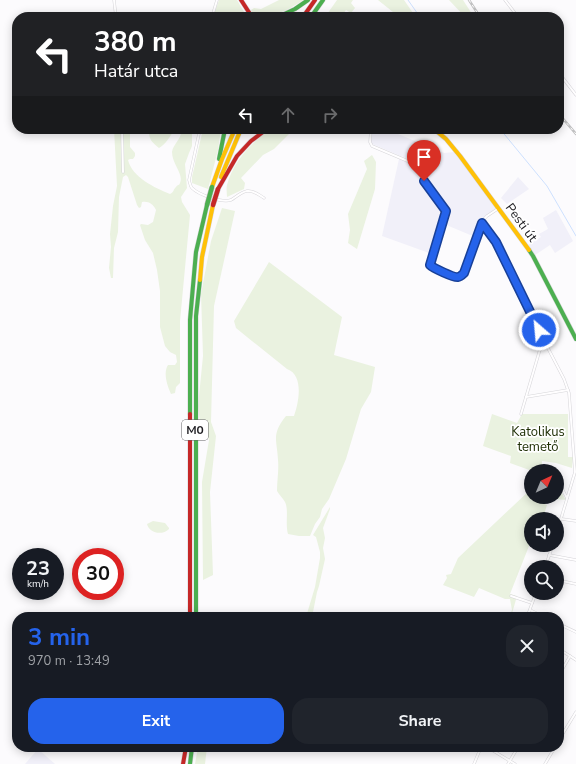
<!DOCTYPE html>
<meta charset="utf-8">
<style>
:root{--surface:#171b24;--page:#20242c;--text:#f1f3f6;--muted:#9ea1a6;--accent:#2563eb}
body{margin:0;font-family:"Nunito Sans",sans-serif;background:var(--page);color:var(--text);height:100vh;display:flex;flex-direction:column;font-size:15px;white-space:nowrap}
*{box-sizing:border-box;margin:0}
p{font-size:13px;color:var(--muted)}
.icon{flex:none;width:22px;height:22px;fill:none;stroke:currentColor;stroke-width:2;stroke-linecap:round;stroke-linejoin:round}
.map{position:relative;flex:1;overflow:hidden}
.details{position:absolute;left:12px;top:612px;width:552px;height:140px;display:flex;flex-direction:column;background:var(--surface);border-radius:16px;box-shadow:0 2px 10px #0003}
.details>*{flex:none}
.guide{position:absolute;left:12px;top:12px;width:552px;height:122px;border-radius:16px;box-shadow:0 2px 10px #0003;background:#202124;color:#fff;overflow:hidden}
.needle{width:26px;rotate:44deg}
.tools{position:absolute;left:524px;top:464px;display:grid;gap:8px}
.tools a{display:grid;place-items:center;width:40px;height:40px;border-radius:50%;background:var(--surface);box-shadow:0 2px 10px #0003;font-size:20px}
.speed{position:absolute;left:12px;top:548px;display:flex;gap:8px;font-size:20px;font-weight:700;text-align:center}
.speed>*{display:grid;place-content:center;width:52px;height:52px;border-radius:50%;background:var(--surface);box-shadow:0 2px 10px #0003;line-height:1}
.speed small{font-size:10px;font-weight:400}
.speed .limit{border:6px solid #d22;background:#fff;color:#111}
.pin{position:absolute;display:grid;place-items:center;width:34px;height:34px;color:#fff;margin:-41px -17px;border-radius:50% 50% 50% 0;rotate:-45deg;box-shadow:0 0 4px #0007}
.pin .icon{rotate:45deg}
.me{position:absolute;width:44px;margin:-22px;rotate:333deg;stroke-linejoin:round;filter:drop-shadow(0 0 3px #0008)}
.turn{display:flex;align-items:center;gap:14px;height:84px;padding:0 16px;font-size:18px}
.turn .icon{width:52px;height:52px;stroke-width:2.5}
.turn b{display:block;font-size:28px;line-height:34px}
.lanes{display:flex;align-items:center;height:38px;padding:0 16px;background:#0003;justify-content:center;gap:20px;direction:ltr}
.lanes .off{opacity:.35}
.round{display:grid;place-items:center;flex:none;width:42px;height:42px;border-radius:16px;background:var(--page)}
.overview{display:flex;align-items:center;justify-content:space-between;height:68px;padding:0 16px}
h1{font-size:24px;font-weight:700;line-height:30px;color:var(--accent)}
.cta{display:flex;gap:8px;margin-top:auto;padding:8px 16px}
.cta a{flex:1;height:46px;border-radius:16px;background:var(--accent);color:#fff;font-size:16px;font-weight:700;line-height:46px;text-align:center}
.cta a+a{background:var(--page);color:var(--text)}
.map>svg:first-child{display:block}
</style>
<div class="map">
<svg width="576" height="764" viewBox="0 0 576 764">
<rect width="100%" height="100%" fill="#fcfbfd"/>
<!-- built -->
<g fill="#f1f0f9">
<path d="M372 129H386L444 153 454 152 496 208 483 218 475 237 444 224 448 211 410 160 370 143Z"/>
<path d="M399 159 406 161 410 164 444 211 429 253 382 236Z"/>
<path d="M518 177 529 189 507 204 501 198Z"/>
<path d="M556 210 573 241 555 253 550 245 535 255 528 245 541 237 539 234 548 229 543 218Z"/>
<path d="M38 749 55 764H25Z"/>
</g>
<!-- green -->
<g fill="#eaf2e0">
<path d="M219 0H237L247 17H213Z"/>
<path d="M279 0H303L299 3C290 8 264 24 255 15 253 14 252 12 251 10L254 8 261 9Z"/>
<path d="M337 0H353L351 3 355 8 351 13 346 10 341 17H325Z"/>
<path d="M378 0H404L415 16 414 17H395L393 12Z"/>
<path d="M449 0H463L474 17H465Z"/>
<path d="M114 129H135L130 133V147L135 153V156L133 159H130L128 160C132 177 155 188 170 194 174 192 173 190 176 187 178 184 179 186 180 183 184 174 172 164 172 152 173 144 183 138 181 129H192V146L189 153 185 164 187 188 181 197 182 202 190 215 180 321V383L176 387 175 393 171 394C167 385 163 373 168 365H175L177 362 176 355 170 352 165 346 160 327V291L157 270 153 253 145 240 140 225 141 224 148 225 153 222 156 210C153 204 149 201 142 202L141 207 139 208 137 205 128 177 126 175 123 177 119 197 118 232 114 248 113 278H111L109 268 111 247 110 234 113 206 117 186Z"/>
<path d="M160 129H174C172 135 164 146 159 148 153 143 149 140 149 132L151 131 156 134 159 132Z"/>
<path d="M203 129H221L218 150 208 189 192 183V177Z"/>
<path d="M272 129H294L274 149 263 155 241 178 245 183 244 189 227 197C227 193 226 189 227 185 233 162 252 141 272 129Z"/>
<path d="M372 155 376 162 375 189 357 249 348 243 350 230 348 214 367 169 364 161Z"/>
<path d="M222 208 235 211 214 306 211 422 216 436 210 492 213 575 203 580 202 482 209 440 200 423 198 406 203 356 201 294 211 241Z"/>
<path d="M269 262 342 317 334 355 375 367 371 392 361 409 346 459 329 499 322 509 320 517 315 524 310 536H299L288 534C285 524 289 510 285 502 283 498 279 495 277 491 277 481 279 470 278 460 277 439 271 435 286 416H294C299 402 304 375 287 369L247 337 236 328 234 321Z"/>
<path d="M492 414 517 423 522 414H568V457H573L572 468 556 463 542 461V471H532L510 463 511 456 483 446Z"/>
<path d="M557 485 566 500 544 498 542 503 547 505 543 518 541 517 540 519H531V541L510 594 517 596 511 617H509L512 610 510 599H505L479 588 474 597 443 585 447 578 446 575 451 574 458 558 531 489V497H557Z"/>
<path d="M330 507V509L323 528 325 538 323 548 325 559 319 586 317 592 312 617H306L315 587 320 558V552L316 537 313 535Z"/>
<path d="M153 521 165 523 169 528V529C162 536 149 533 147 524Z"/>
<path d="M198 747H207L205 764H195Z"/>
</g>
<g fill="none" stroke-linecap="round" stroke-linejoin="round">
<!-- stream -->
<g stroke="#cde0fe" stroke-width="1">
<path d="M408 0 420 17"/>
<path d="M500 129 547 186 576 236"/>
</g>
<defs>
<g id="street">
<path d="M114 0 116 17"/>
<path d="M505 0 518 17"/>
<path d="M212 17 217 0"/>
<path d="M559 43 562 48 559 52"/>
<path d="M559 73 576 95"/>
<path d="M122 129 123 172"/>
<path d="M200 129 189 180C190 183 190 186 192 188 199 195 222 203 231 200 236 197 241 192 247 191 254 190 259 195 264 198"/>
<path d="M371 129 370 142 372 146 410 162 446 209 445 214 430 263V265L432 268 457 277H460L464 273 483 220 487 216 499 208"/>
<path d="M482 223 496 242 525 304 564 379 569 393 575 472 557 532"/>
<path d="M526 397 568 390"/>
<path d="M521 414 543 339"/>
<path d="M557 482 561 487 567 498"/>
<path d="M562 519 576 521"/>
<path d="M549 555 576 560"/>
<path d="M545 567 553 545"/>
<path d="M557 580 576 584"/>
<path d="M511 596 532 603"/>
<path d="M530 610 544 617"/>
<path d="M527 617 536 593"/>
<path d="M559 624 576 632"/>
<path d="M559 649 576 660"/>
<path d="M559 675 570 656"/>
<path d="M559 740 576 712"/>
<path d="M487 747 515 764"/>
<path d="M474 764 481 747"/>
<path d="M508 764 518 747"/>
<path d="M545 764 555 747"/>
</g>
<g id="fast">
<path d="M278 17 295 9 308 0"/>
<path d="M311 17 323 0"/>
<path d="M219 159 225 129"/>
<path d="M529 250 533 256 576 339"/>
<path d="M190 414V320L196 252 207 205"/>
<path d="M196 617V316L200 280"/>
<path d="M190 764 192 747"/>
</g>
<g id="slow">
<path d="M434 129 446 139 460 156 529 250"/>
<path d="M221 177 241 129"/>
<path d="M212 187 222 159 235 129"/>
<path d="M200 280 202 257 213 205"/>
</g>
<g id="jam">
<path d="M241 0 252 17"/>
<path d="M303 17 315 0"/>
<path d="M218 189 237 156 251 141 267 129"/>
<path d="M190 414V617"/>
<path d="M183 764 186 747"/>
</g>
</defs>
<!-- street casing -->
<use href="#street" stroke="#d6d5d9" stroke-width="3"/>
<!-- fast casing -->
<use href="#fast" stroke="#d6d5d9" stroke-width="5"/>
<!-- slow casing -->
<use href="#slow" stroke="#d6d5d9" stroke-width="5"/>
<!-- jam casing -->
<use href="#jam" stroke="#d6d5d9" stroke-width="5"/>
<!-- street -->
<use href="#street" stroke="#fffeff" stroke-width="2"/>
<!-- fast -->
<use href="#fast" stroke="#4caf50" stroke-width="4"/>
<!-- slow -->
<use href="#slow" stroke="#ffc107" stroke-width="4"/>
<!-- jam -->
<use href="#jam" stroke="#c62828" stroke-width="4"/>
<defs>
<g id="rail">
<path d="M469 0 480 17"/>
<path d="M559 114 576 134"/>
</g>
</defs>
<!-- rail casing -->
<use href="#rail" stroke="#c1c1c2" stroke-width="2.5"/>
<!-- rail -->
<use href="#rail" stroke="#fff" stroke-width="1" stroke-dasharray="3" stroke-linecap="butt"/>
<defs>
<path id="fast-bridge" d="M207 205 212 187"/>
<path id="jam-bridge" d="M213 205 218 189"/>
</defs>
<!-- fast-bridge casing -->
<use href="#fast-bridge" stroke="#c7bdbf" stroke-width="5.5" stroke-linecap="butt"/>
<!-- jam-bridge casing -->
<use href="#jam-bridge" stroke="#c7bdbf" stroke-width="5.5" stroke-linecap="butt"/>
<!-- fast-bridge -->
<use href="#fast-bridge" stroke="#4caf50" stroke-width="4.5"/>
<!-- jam-bridge -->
<use href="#jam-bridge" stroke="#c62828" stroke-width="4.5"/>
</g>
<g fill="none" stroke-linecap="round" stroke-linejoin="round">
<defs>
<path id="route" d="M424 181 446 211 430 265C433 268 454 278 458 277 460 277 463 274 464 273L482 223 496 242 539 330"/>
</defs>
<!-- route casing -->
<use href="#route" stroke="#184099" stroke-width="10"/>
<!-- route -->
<use href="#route" stroke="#2563eb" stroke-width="7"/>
</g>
<g text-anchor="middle" stroke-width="3.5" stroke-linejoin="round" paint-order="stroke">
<!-- shield labels -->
<rect fill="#fff" stroke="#616063" stroke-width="1" x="182" y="420" width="26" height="20" rx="3"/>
<g font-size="12" font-weight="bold" fill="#1d1c20">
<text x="195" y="434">M0</text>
</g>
<!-- street labels -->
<g font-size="13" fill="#1d1c20" stroke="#fff">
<text transform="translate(522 222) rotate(54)" y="5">Pesti út</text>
</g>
<!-- park labels -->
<g font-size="13" fill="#203006" stroke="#fff">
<text x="538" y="436">Katolikus<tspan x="538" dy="15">temető</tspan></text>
</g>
</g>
</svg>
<div class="tools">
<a><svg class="needle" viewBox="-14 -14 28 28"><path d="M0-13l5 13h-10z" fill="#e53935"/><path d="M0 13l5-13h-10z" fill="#9ea1a6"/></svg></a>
<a><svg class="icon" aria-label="sound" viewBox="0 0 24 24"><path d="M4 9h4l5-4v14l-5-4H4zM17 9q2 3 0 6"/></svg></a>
<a><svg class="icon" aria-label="search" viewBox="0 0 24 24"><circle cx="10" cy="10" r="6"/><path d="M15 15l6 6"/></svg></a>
</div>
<div class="speed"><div>23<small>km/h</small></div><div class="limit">30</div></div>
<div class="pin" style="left:424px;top:181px;background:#d93025"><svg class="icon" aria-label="arrive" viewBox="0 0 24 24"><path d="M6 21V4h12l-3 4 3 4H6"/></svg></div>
<svg class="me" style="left:539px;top:330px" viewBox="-20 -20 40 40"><circle r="17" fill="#2563eb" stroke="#fff" stroke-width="3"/><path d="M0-11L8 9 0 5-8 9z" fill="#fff"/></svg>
<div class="guide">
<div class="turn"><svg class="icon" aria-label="left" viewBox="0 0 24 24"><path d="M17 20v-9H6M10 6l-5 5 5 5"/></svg><div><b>380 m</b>Határ utca</div></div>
<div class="lanes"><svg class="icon" aria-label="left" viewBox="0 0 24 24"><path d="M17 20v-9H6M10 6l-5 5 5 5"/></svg><svg class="icon off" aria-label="ahead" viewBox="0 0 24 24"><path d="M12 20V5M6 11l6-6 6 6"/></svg><svg class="icon off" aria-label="right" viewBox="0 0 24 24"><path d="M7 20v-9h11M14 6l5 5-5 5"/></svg></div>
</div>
<section class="details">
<div class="overview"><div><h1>3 min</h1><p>970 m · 13:49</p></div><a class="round"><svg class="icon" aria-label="close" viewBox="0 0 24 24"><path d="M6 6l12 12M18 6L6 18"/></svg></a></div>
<div class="cta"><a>Exit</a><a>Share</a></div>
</section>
</div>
